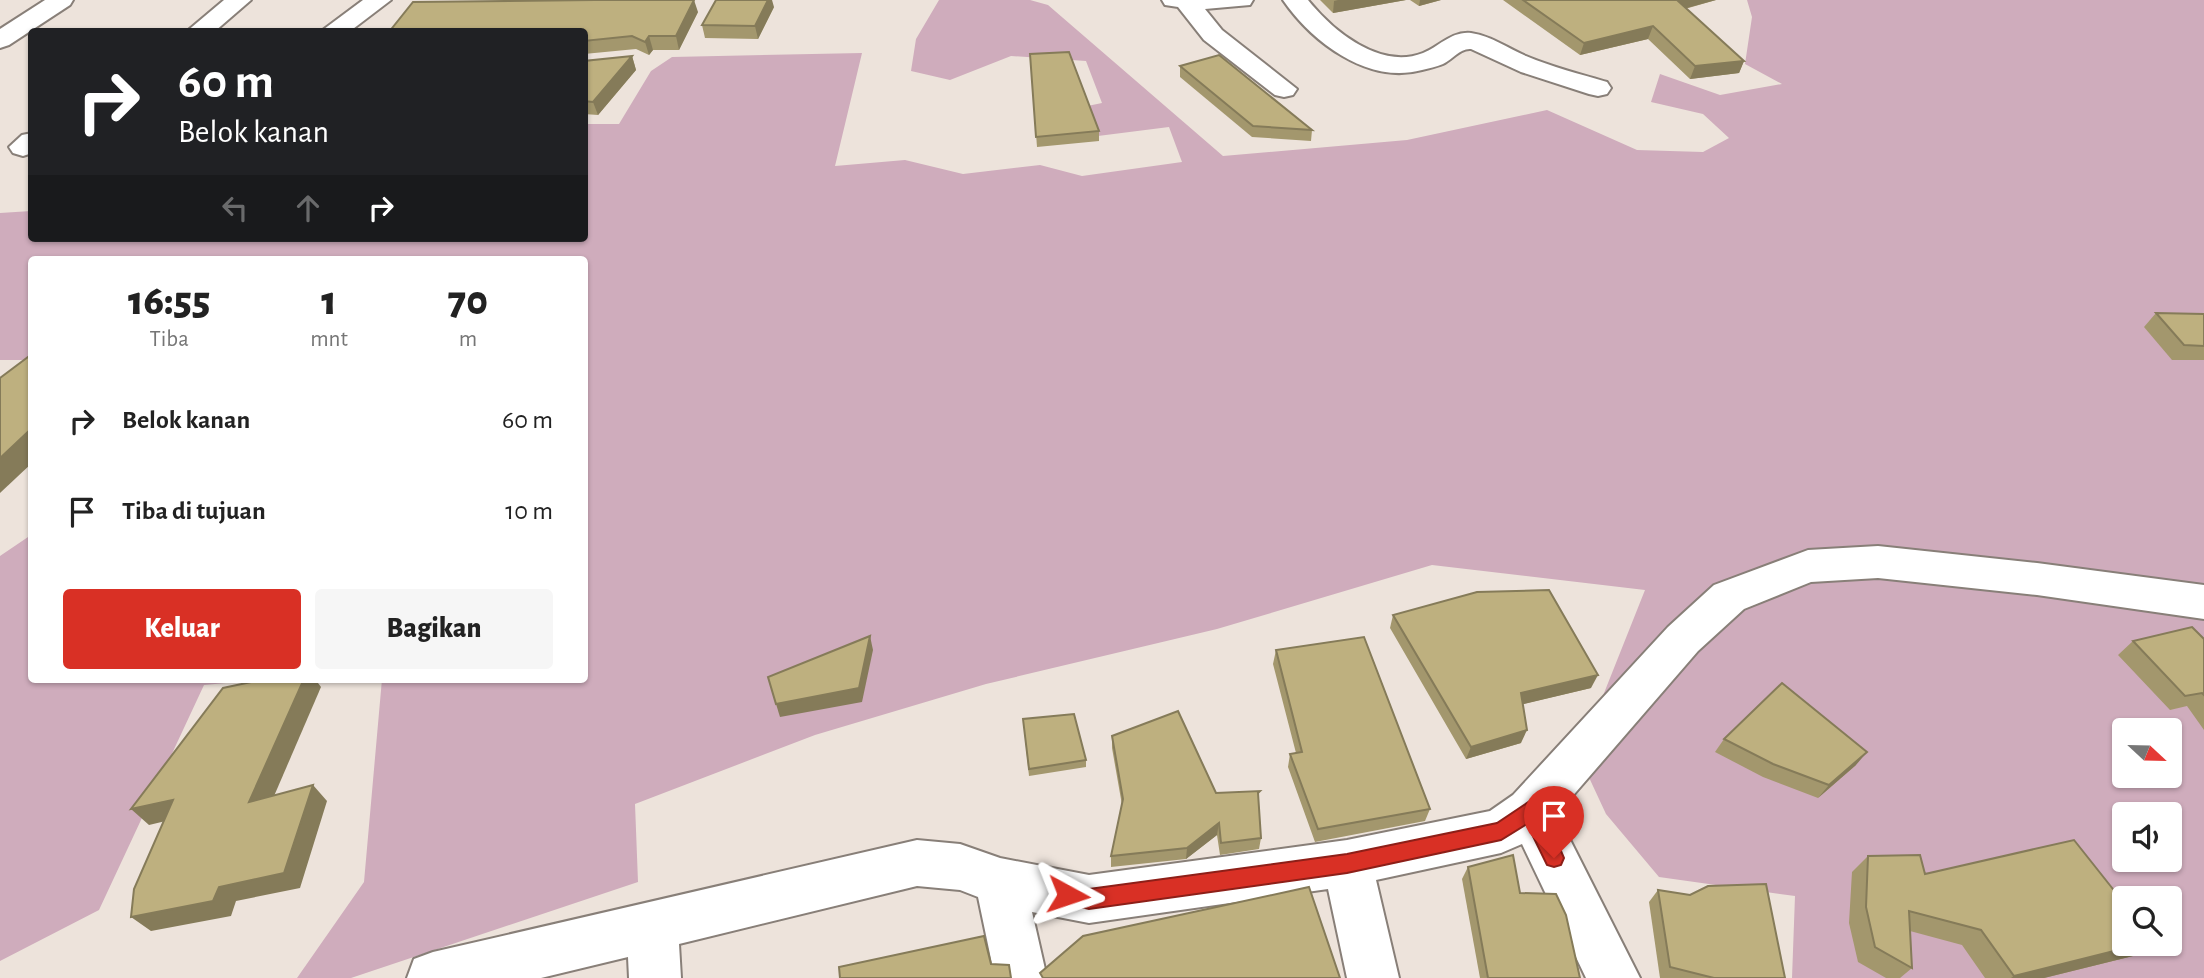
<!DOCTYPE html>
<html lang="id">
<style>
:root{--surface:#fff;--page:#f6f6f6;--text:#222;--muted:#767676;--accent:#d93025}
body{margin:0;font-family:"Alegreya Sans",sans-serif;background:var(--page);color:var(--text);height:100vh;display:flex;flex-direction:column;font-size:26px;white-space:nowrap}
*{box-sizing:border-box;margin:0}
p{font-size:23px;color:var(--muted)}
.icon{flex:none;width:38px;height:38px;fill:none;stroke:currentColor;stroke-width:2;stroke-linecap:round;stroke-linejoin:round}
.map{position:relative;flex:1;overflow:hidden}
.sheet{position:absolute;left:28px;top:256px;width:560px;height:427px;display:flex;flex-direction:column;background:var(--surface);border-radius:7px;box-shadow:0 2px 5px #0004}
.sheet>*{flex:none}
.banner{position:absolute;left:28px;top:28px;width:560px;height:214px;border-radius:7px;box-shadow:0 2px 5px #0004;background:#202124;color:#fff;overflow:hidden}
.needle{width:46px;rotate:112deg}
.buttons{position:absolute;left:2112px;top:718px;display:grid;gap:14px}
.buttons a{display:grid;place-items:center;width:70px;height:70px;border-radius:7px;background:var(--surface);box-shadow:0 2px 5px #0004;font-size:35px}
.pin{position:absolute;display:grid;place-items:center;width:60px;height:60px;color:#fff;margin:-72px -30px;border-radius:50% 50% 50% 0;rotate:-45deg;box-shadow:0 0 7px #0007}
.pin .icon{rotate:45deg}
.me{position:absolute;width:77px;margin:-38px;rotate:95deg;stroke-linejoin:round;filter:drop-shadow(0 0 5px #0008)}
.turn{display:flex;align-items:center;gap:24px;height:147px;padding:0 35px;font-size:32px}
.turn .icon{width:91px;height:91px;stroke-width:2.5}
.turn b{display:block;font-size:49px;line-height:60px}
.lanes{display:flex;align-items:center;height:66px;padding:0 35px;background:#0003;justify-content:center;gap:35px;direction:ltr}
.lanes .off{opacity:.35}
.eta{display:flex;justify-content:space-evenly;align-items:center;height:119px;text-align:center}
.eta b{font-size:42px;font-weight:800;line-height:49px}
.action{display:flex;gap:14px;margin-top:auto;padding:14px 35px}
.action a{flex:1;height:80px;border-radius:7px;background:var(--accent);color:#fff;font-size:28px;font-weight:800;line-height:80px;text-align:center}
.action a+a{background:var(--page);color:var(--text)}
ul{padding:0;list-style:none}
li{display:flex;align-items:center;gap:21px;height:91px;padding:0 35px}
li div{flex:1}
li b{display:block;font-size:26px}
li em{font-style:normal}
.map>svg:first-child{display:block}
</style>
<div class="map">
<svg width="2204" height="978" viewBox="0 0 2204 978">
<rect width="100%" height="100%" fill="#ede3db"/>
<!-- green -->
<g fill="#cfacbc" fill-rule="evenodd">
<path d="M939 0H1030L1048 5 1223 156 1407 140 1547 110 1637 150 1703 152 1729 138 1703 114 1651 102 1660 74 1720 95 1782 84 1745 64 1752 17 1747 0H2204V978H1792L1795 896 1659 877 1606 814 1579 756 1645 590 1432 565 1217 629 986 684 815 735 635 804 638 882 351 978H297L364 882 382 679H584V259H32L31 360H0V213L31 211 32 238H584L585 124H619L651 71 672 57 862 53 835 166 905 160 963 174 1040 165 1082 176 1182 162 1169 127 1090 137 1068 110 1102 103 1086 61 1011 56 950 80 911 71 916 39ZM2124 730H2170V775H2124ZM2124 814H2170V859H2124ZM2124 898H2170V943H2124Z"/>
<path d="M31 535 32 679H268L204 685 99 910 0 961V556Z"/>
</g>
<g fill="none" stroke-linecap="round" stroke-linejoin="round">
<defs>
<g id="minor">
<path d="M45 0H73L70 5 9 45 0 48V29Z"/>
<path d="M224 0H251L214 32H186Z"/>
<path d="M363 0H391L349 32H320Z"/>
<path d="M1162 0H1253L1250 5 1205 9 1222 30 1297 89 1293 95 1284 97 1275 95 1204 40 1178 7 1165 5Z"/>
<path d="M1283 0H1308C1333 31 1380 70 1423 53 1439 47 1451 31 1471 33 1492 36 1507 48 1526 56 1552 67 1580 74 1607 82L1611 88 1607 94 1598 96 1589 94 1521 72 1471 49C1460 48 1453 59 1443 64 1436 67 1429 68 1422 70 1368 85 1312 42 1283 0Z"/>
<path d="M32 133V153L23 156 13 153 9 147 22 135Z"/>
<path d="M1878 546 2037 563 2204 585V619L2037 595 1878 578 1811 582 1744 609 1698 651 1557 814 1640 978H1586L1522 844 1501 853 1376 880 1399 978H1347L1328 889 1089 923 1032 912 1047 978H995L978 897 960 890 917 886 679 944 681 978H629L628 957 541 978H407L414 959 433 952 917 840 960 844 1000 858 1089 875 1347 840 1490 811 1513 795 1668 627 1714 585 1808 550Z"/>
</g>
</defs>
<!-- minor casing -->
<use href="#minor" stroke="#887f78" stroke-width="4"/>
<!-- minor -->
<use href="#minor" fill="#fff" fill-rule="evenodd"/>
</g>
<!-- wall -->
<g fill="#a3976d">
<path d="M1320 0H1406L1333 13Z"/>
<path d="M1410 0H1441L1419 6Z"/>
<path d="M1503 0H1716L1685 9 1744 61 1739 73 1690 79 1648 39 1580 55Z"/>
<path d="M774 7 758 39 705 38 702 25Z"/>
<path d="M698 12 679 50H653L649 55 636 49 584 54V32Z"/>
<path d="M1030 54 1099 131V141L1037 147Z"/>
<path d="M632 56 636 70 598 115 584 114V61Z"/>
<path d="M1180 66 1312 130 1311 141 1252 137 1180 77Z"/>
<path d="M2156 313 2204 314V360H2172L2144 327Z"/>
<path d="M1393 615 1591 688 1523 704 1521 743 1466 759 1390 628Z"/>
<path d="M2204 639V730L2187 706 2170 710 2118 655 2133 641Z"/>
<path d="M1276 650 1430 809 1425 821 1315 842 1288 767 1290 754 1296 753 1273 664Z"/>
<path d="M1023 719 1086 760V767L1029 776Z"/>
<path d="M1112 736 1216 793 1258 802 1261 838 1259 849 1220 855 1217 835 1186 859 1111 867V856L1122 805 1112 748Z"/>
<path d="M1724 739 1856 765 1818 798 1763 777 1715 752Z"/>
<path d="M1868 856 1925 874 2133 956 2044 978H1985L1962 945 1910 931 1912 968 1900 978H1886L1858 962 1849 923 1852 872Z"/>
<path d="M1468 867 1520 893 1580 978H1480L1462 879Z"/>
<path d="M1658 890 1785 978H1660L1649 902Z"/>
</g>
<!-- shaded-wall -->
<g fill="#857b59">
<path d="M694 0 698 12 679 50 676 36Z"/>
<path d="M768 0H772L774 7 758 39 755 26Z"/>
<path d="M1338 0H1406L1333 13 1334 1Z"/>
<path d="M1420 0H1441L1419 6Z"/>
<path d="M1677 0H1716L1672 12Z"/>
<path d="M1653 26 1648 39 1580 55 1584 43Z"/>
<path d="M649 36 653 50 649 55 645 42Z"/>
<path d="M632 56 636 70 598 115 593 102Z"/>
<path d="M1744 61 1739 73 1690 79 1695 66Z"/>
<path d="M32 428V463L0 493V458Z"/>
<path d="M870 636 873 650 862 702 780 717 776 704Z"/>
<path d="M1598 675 1591 688 1516 706 1521 693Z"/>
<path d="M304 679H315L321 687 265 817 249 802Z"/>
<path d="M1527 730 1521 743 1466 759 1471 747Z"/>
<path d="M1867 752 1856 765 1818 798 1829 785Z"/>
<path d="M313 785 327 801 300 888 236 901 231 916 151 931 131 917 219 887Z"/>
<path d="M173 800 191 815 149 825 131 809Z"/>
<path d="M1219 823 1217 835 1186 859 1187 848Z"/>
<path d="M2146 943H2152L2133 956 2044 978H2011L2014 976Z"/>
</g>
<!-- building -->
<g fill="#beb07f" stroke="#857b59" stroke-width="2">
<path d="M595 0H694L676 36H649L645 42 632 36 584 41V32H389L413 2Z"/>
<path d="M716 0H768L755 26 702 25Z"/>
<path d="M1523 0H1677L1744 61 1695 66 1653 26 1584 43Z"/>
<path d="M1069 52 1099 131 1036 137 1030 54Z"/>
<path d="M1219 55 1312 130 1253 126 1180 66Z"/>
<path d="M632 56 593 102 584 101V61Z"/>
<path d="M2156 313 2204 314V346L2184 345Z"/>
<path d="M32 354V428L0 458V378Z"/>
<path d="M1549 590 1598 675 1521 693 1527 730 1471 747 1393 615 1477 592Z"/>
<path d="M2192 627 2204 639V695L2202 693 2185 696 2133 641Z"/>
<path d="M870 636 859 688 776 704 768 677Z"/>
<path d="M1364 637 1430 809 1318 829 1290 754 1302 752 1276 650Z"/>
<path d="M265 679H304L249 802 313 785 284 873 219 887 213 901 131 917 134 889 173 800 131 809 223 688Z"/>
<path d="M1782 683 1867 752 1829 785 1773 764 1724 739Z"/>
<path d="M1178 711 1216 793 1260 791 1258 793 1261 838 1221 843 1219 823 1187 848 1111 856 1123 799 1112 736Z"/>
<path d="M1074 714 1086 760 1029 769 1023 719Z"/>
<path d="M2074 840 2124 903V943H2146L2014 976 1981 930 1909 911 1912 968 1875 947 1866 907 1868 856 1920 855 1925 874Z"/>
<path d="M1513 855 1520 893 1556 894 1566 915 1580 978H1488L1468 867Z"/>
<path d="M1766 884 1785 978H1714L1670 967 1658 890 1690 895 1708 886Z"/>
<path d="M1309 887 1340 978H1043L1040 973 1083 936Z"/>
<path d="M984 936 991 964 1009 965 1011 978H840L839 967Z"/>
</g>
<!-- route -->
<path fill="#d93025" stroke="#8d1f18" stroke-width="2" d="M1530 801 1537 804 1561 851 1564 858 1561 865 1554 867 1547 865 1527 824 1501 840 1347 873 1089 909 1060 902 1057 895 1060 888 1068 885 1089 889 1347 854 1497 823Z"/>
</svg>
<div class="buttons">
<a><svg class="needle" viewBox="-14 -14 28 28"><path d="M0-13l5 13h-10z" fill="#e53935"/><path d="M0 13l5-13h-10z" fill="#767676"/></svg></a>
<a><svg class="icon" aria-label="sound" viewBox="0 0 24 24"><path d="M4 9h4l5-4v14l-5-4H4zM17 9q2 3 0 6"/></svg></a>
<a><svg class="icon" aria-label="search" viewBox="0 0 24 24"><circle cx="10" cy="10" r="6"/><path d="M15 15l6 6"/></svg></a>
</div>
<div class="pin" style="left:1554px;top:858px;background:#d93025"><svg class="icon" aria-label="arrive" viewBox="0 0 24 24"><path d="M6 21V4h12l-3 4 3 4H6"/></svg></div>
<svg class="me" style="left:1068px;top:895px" viewBox="-20 -20 40 40"><path d="M0-17L14 15 0 8-14 15z" fill="#d93025" stroke="#fff" stroke-width="4"/></svg>
<div class="banner">
<div class="turn"><svg class="icon" aria-label="right" viewBox="0 0 24 24"><path d="M7 20v-9h11M14 6l5 5-5 5"/></svg><div><b>60 m</b>Belok kanan</div></div>
<div class="lanes"><svg class="icon off" aria-label="left" viewBox="0 0 24 24"><path d="M17 20v-9H6M10 6l-5 5 5 5"/></svg><svg class="icon off" aria-label="ahead" viewBox="0 0 24 24"><path d="M12 20V5M6 11l6-6 6 6"/></svg><svg class="icon" aria-label="right" viewBox="0 0 24 24"><path d="M7 20v-9h11M14 6l5 5-5 5"/></svg></div>
</div>
<section class="sheet">
<div class="eta">
<div><b>16:55</b><p>Tiba</p></div>
<div><b>1</b><p>mnt</p></div>
<div><b>70</b><p>m</p></div>
</div>
<ul>
<li><svg class="icon" aria-label="right" viewBox="0 0 24 24"><path d="M7 20v-9h11M14 6l5 5-5 5"/></svg><div><b>Belok kanan</b></div><em>60 m</em></li>
<li><svg class="icon" aria-label="arrive" viewBox="0 0 24 24"><path d="M6 21V4h12l-3 4 3 4H6"/></svg><div><b>Tiba di tujuan</b></div><em>10 m</em></li>
</ul>
<div class="action"><a>Keluar</a><a>Bagikan</a></div>
</section>
</div>
